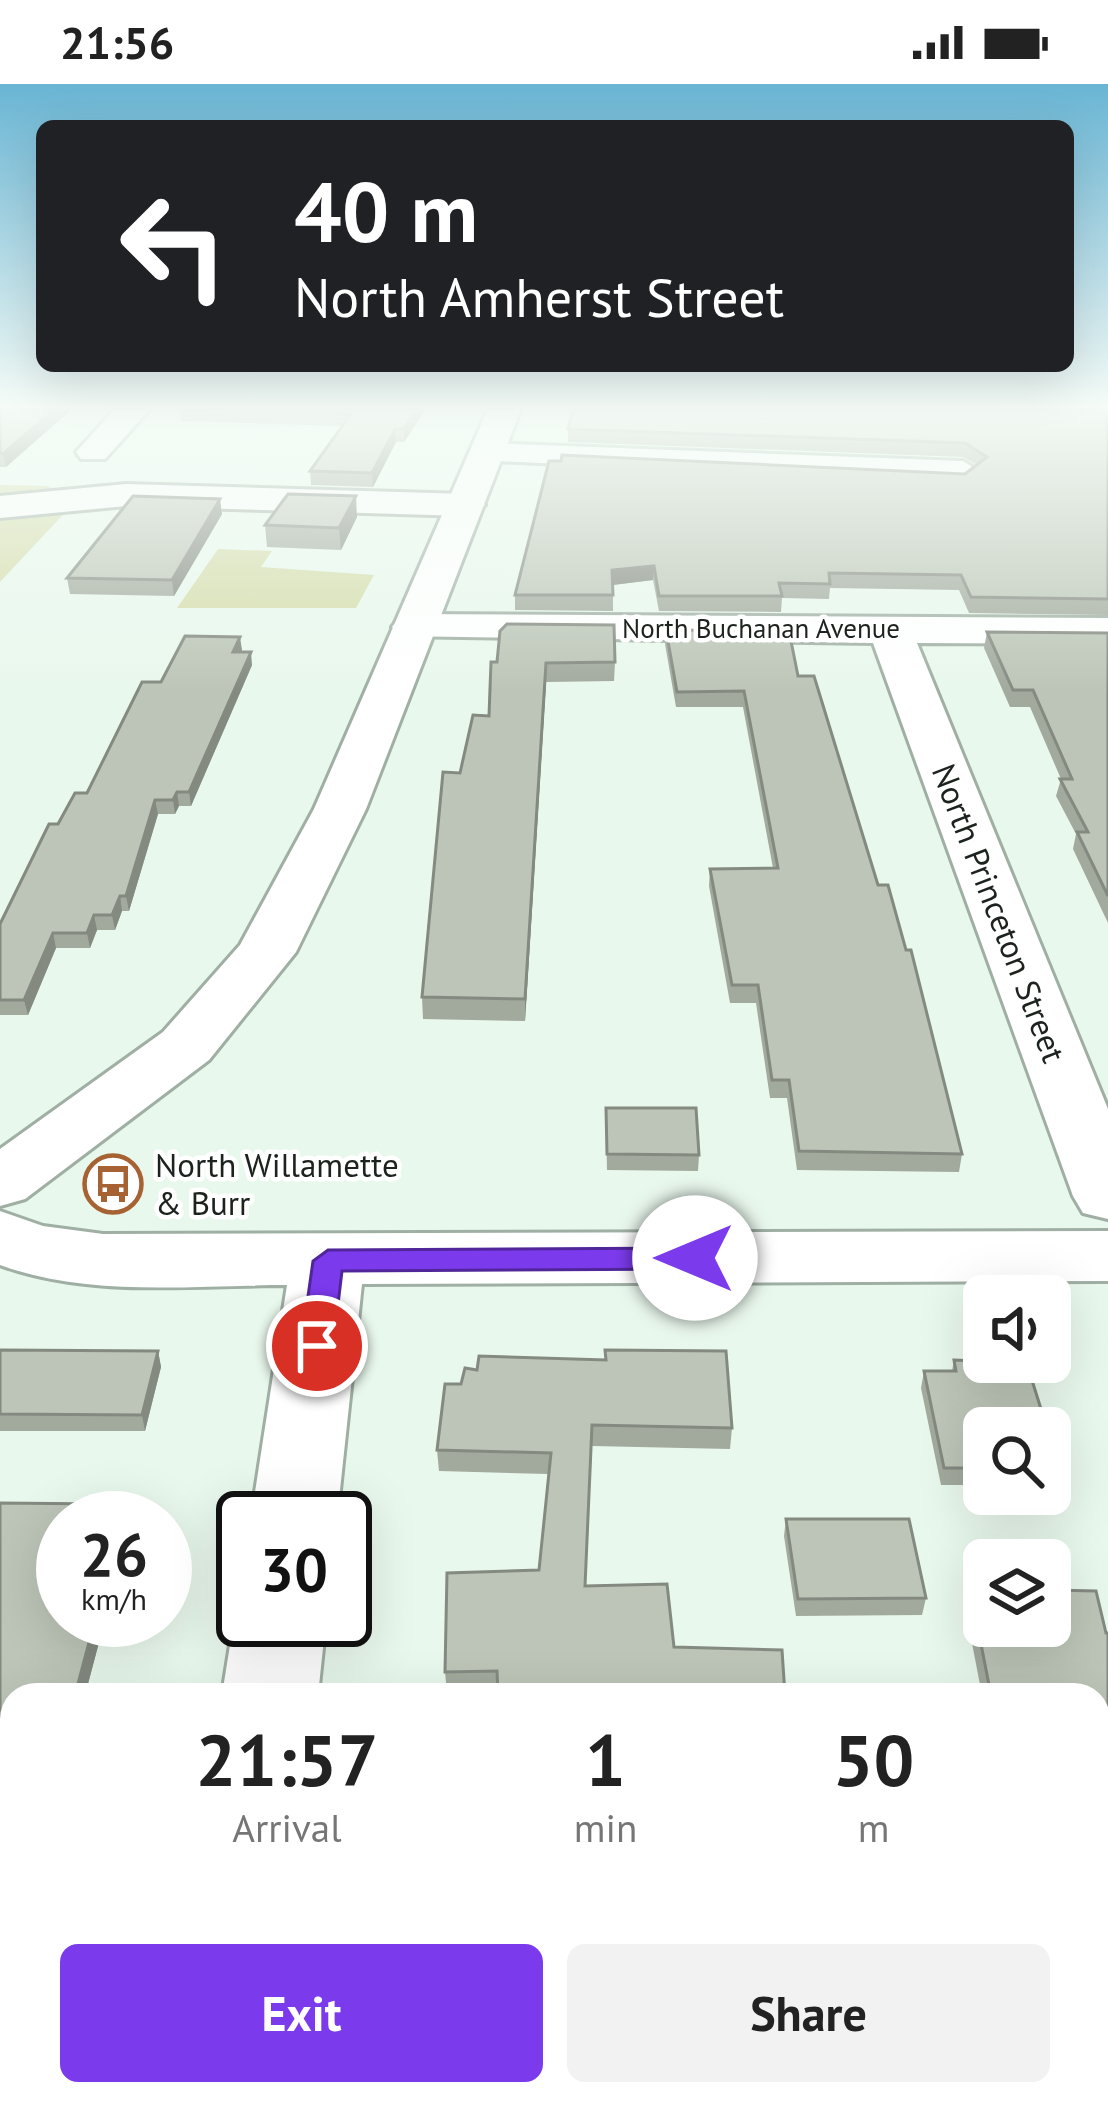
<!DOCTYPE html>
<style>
:root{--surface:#fff;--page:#f2f2f2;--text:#222;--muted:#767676;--accent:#7c3aed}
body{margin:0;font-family:"PT Sans",sans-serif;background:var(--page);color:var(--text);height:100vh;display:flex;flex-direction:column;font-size:45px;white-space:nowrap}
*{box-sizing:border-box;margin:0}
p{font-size:39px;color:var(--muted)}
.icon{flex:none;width:66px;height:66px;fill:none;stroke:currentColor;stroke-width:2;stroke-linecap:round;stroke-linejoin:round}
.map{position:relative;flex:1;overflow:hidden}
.panel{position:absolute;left:0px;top:1599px;width:1110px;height:423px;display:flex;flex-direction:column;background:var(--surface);border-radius:36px 36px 0 0;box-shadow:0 12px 48px #0002}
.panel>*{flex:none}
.banner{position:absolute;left:36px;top:36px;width:1038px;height:252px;border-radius:18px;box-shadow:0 12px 48px #0002;background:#202124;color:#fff;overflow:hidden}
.fabs{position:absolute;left:963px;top:1191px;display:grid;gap:24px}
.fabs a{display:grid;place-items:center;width:108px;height:108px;border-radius:18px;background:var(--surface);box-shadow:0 12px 48px #0002;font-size:60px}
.speed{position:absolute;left:36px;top:1407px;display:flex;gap:24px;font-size:60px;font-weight:700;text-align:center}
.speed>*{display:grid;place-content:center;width:156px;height:156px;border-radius:50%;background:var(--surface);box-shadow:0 12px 48px #0002;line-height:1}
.speed small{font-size:30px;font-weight:400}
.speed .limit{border:6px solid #111;border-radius:18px;background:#fff;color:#111}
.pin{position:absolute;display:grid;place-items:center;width:102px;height:102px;color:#fff;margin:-51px;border:6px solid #fff;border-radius:50%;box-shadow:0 3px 12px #0007}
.me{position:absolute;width:132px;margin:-66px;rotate:270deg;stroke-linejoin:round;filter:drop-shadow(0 0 9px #0008)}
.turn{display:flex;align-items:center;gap:42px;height:252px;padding:0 60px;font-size:54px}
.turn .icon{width:156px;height:156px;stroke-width:2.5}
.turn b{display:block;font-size:84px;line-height:102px}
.eta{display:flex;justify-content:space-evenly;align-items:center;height:204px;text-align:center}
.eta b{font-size:72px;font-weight:700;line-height:84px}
.button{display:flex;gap:24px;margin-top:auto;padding:24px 60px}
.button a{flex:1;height:138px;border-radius:18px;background:var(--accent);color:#fff;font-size:48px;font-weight:700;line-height:138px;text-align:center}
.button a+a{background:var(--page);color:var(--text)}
.status{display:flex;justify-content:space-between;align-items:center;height:84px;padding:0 60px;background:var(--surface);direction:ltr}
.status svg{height:33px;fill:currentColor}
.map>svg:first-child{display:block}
</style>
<div class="status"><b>21:56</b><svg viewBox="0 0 49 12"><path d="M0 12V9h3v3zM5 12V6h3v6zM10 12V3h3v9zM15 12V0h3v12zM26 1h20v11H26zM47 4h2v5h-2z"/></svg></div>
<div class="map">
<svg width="1108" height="2020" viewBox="0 0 1108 2020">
<rect width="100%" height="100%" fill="#e9f8ed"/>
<!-- green -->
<g fill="#d4dba8">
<path d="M0 401 48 402 73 420 0 498Z"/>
<path d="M218 465 272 467 261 483 374 491 356 524H177Z"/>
</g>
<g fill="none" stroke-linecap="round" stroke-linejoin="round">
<defs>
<g id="minor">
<path d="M115 325H150L105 375H81L76 368Z"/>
<path d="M487 359 963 377 981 388 963 399 475 376 470 369Z"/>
<path d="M126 400 466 410 485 421 466 432 126 422 0 434V412Z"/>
<path d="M414 530 1108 534V560L917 559 1108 1025V1135L1083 1129 1073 1112 873 559 399 552 392 543 399 534Z"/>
<path d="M0 1127 43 1142 103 1150 1108 1147V1197L362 1200 337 1434H251L287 1201C193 1201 90 1214 0 1181Z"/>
<path d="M243 1518V1536H326L318 1611H222L234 1536Z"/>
<path d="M159 2010H273L271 2020H157Z"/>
</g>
<path id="major" d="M488 325H521L366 725 296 868 209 976 25 1115 0 1122V1065L163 948 240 861 314 725Z"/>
</defs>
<!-- minor casing -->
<use href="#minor" stroke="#a0afa4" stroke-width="6"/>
<!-- major casing -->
<use href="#major" stroke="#a0afa4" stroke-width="6"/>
<!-- minor -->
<use href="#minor" fill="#fff" fill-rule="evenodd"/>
<!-- major -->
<use href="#major" fill="#fff" fill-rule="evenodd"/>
</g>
<!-- wall -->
<g fill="#a2a99d">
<path d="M0 325H72L6 383H0Z"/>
<path d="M179 325H426L404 358H396L373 403 311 401 310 387 342 342 181 337Z"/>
<path d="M1108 325V531L969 529 959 506 830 504 829 515 782 514 781 528 659 527 653 496 613 501V527L515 526V511L965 390 977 381 963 373 568 358V345Z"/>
<path d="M222 430 174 512 70 510 67 494Z"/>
<path d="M357 433 341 466 267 463 265 441Z"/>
<path d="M666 546 798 592 878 801 962 1070 959 1088 797 1086 787 1014H770L756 919H730L709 802 710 785 773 784 743 623H676L665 560Z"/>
<path d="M987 548 1108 549V839L1073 765 1076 750 1056 712 1061 695 1030 623H1010L984 564Z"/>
<path d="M242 566 241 568 252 581 191 722H179L175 730H158L129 827H122L115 846H97L90 864H56L28 931H0V840L58 740 87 709Z"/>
<path d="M497 578H615L614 597 546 598 525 937 423 935 422 913 460 689 489 632Z"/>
<path d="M606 1039 699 1071 698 1087 607 1086Z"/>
<path d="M0 1266 158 1267 161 1283 145 1347H0Z"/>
<path d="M954 1276 984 1344V1401H941L921 1304 924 1287H952Z"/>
<path d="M445 1300 732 1344 730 1365 592 1362 585 1502 674 1563 785 1611H498V1608L447 1609 445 1588 539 1486 548 1390 439 1387 437 1366Z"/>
<path d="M1050 1355 1059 1385 1055 1402H1050Z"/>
<path d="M0 1419 103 1420 106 1434H63V1536H105L85 1611H12V1907L9 1920 12 2010H32L30 2020H0Z"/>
<path d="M786 1435 926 1514 922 1531 796 1532 784 1452Z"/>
<path d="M970 1504 1108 1549V1643H1098V1611H982L965 1523Z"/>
<path d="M1098 1697H1108V2020H1039L1037 2010H1098Z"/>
<path d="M422 2010H704L703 2018H690Z"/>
</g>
<!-- shaded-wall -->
<g fill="#848a80">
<path d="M55 325H72L6 383 3 370Z"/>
<path d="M417 325H426L404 358V345Z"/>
<path d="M395 345 396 358 373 403 372 389Z"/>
<path d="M356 412 357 433 341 466 339 444Z"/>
<path d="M220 415 222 430 174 512 172 496Z"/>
<path d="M654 482 653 496 612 501V486Z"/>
<path d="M240 553 242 566 235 581 233 568Z"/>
<path d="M251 568 252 581 191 722 189 708Z"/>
<path d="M546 579V598L525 937V915Z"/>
<path d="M177 708 179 722 175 730 173 716Z"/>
<path d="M155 716 158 730 129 827 126 812Z"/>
<path d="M120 812 122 827 115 846 112 831Z"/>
<path d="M94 831 97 846 90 864 87 849Z"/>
<path d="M53 849 56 864 28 931 24 916Z"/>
<path d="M158 1267 161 1283 145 1347 142 1331Z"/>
<path d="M95 1536H105L85 1611H75Z"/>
<path d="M12 1859V1907L5 1937 0 1925V1911Z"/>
<path d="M22 2010H32L30 2020H25Z"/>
</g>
<!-- building -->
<g fill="#bcc5b7" stroke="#848a80" stroke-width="3">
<path d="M0 325H55L3 370 0 369Z"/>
<path d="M205 325H417L404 345H395L372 389 310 387 351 330Z"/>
<path d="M573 325H1108V515L971 513 961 491 829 489 830 500 779 499 782 512H659L654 482 612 486 613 511H515L549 377H561L562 371 965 390 987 373 965 359 568 345Z"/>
<path d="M288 410 356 412 339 444 265 441Z"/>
<path d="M133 412 220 415 172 496 67 494Z"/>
<path d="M507 540 614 541 615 578 546 579 525 915 422 913 443 688 460 689 473 631 489 632 491 578H497L500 547Z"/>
<path d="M666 546 789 547 798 592H814L878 801H888L906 866H911L962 1070 799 1067 789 996H772L758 901H732L710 785 778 784 744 607 677 608Z"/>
<path d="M987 548 1108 549V812L1077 748H1088L1060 695H1072L1033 606H1013Z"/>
<path d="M185 552 240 553 233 568H251L189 708H177L173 716H155L126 812H120L112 831H94L87 849H53L24 916H0V840L49 740H58L75 709H87L142 598H161Z"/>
<path d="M606 1024H696L699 1071 607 1070Z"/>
<path d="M0 1266 158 1267 142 1331 0 1330Z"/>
<path d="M605 1266 726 1267 732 1344 592 1341 585 1502 667 1500 674 1563 782 1566 785 1611 498 1610 497 1587 445 1588 447 1489 539 1486 551 1369 437 1366 445 1300H461L465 1284 477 1286 479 1272 606 1276Z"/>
<path d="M954 1276 1001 1278 1004 1288 1030 1290 1047 1344H984V1384H944L924 1287H956Z"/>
<path d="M1050 1355 1059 1385H1050Z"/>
<path d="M0 1419 103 1420 99 1434H63V1536H95L75 1611H12V1859L0 1911Z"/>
<path d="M786 1435H909L926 1514 798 1515Z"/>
<path d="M970 1504H984V1542H1050V1506L1096 1507 1106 1549H1108V1624H1098V1611H991Z"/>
<path d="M1098 1697H1108V1722L1104 1723 1108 1738V2020H1050L1047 2010H1098Z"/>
<path d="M0 1920H12V2010H22L21 2012H0Z"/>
<path d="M422 2010H689L690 2020H421Z"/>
</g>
<!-- sky -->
<linearGradient id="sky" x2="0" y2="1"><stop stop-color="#69b5d4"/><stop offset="0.53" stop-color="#f5fcf7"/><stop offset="1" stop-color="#f5fcf7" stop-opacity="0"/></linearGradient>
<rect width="1108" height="608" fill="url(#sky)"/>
<!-- route -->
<path fill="#7c3aed" stroke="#51269a" stroke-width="3" d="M695 1164 710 1174 695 1185 342 1187 333 1262 317 1274 301 1262 313 1177 328 1166Z"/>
<!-- icons -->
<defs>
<symbol id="bus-ring" viewBox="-11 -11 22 22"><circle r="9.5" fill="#fff" stroke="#a66232" stroke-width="1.5"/><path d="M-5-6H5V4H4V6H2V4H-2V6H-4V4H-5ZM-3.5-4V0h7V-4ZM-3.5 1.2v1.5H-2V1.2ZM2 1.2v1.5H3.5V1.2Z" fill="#a66232"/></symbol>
</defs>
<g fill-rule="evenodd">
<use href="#bus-ring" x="80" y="1067" width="66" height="66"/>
</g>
<g text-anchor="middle" stroke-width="9" stroke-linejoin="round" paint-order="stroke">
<!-- far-street labels -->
<g font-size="27" fill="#1c221e" stroke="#fff">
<text x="761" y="554">North Buchanan Avenue</text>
</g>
<!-- street labels -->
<g font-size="33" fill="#1c221e" stroke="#fff">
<text transform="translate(999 829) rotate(69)" y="12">North Princeton Street</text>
</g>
<!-- poi labels -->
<g font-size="33" fill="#1c221e" stroke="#fff" text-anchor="start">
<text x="155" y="1093">North Willamette<tspan x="155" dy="38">&amp; Burr</tspan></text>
</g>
</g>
</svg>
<div class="fabs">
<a><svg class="icon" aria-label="sound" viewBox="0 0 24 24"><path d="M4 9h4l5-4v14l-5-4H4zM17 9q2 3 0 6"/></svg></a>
<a><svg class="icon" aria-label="search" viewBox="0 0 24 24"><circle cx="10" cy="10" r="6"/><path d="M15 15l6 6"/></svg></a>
<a><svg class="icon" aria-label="layers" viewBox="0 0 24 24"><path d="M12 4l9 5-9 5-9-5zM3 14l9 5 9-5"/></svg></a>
</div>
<div class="speed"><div>26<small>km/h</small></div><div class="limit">30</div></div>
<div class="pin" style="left:317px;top:1262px;background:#d93025"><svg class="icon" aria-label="arrive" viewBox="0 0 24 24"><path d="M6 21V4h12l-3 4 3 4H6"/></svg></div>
<svg class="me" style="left:695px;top:1174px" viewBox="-20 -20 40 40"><circle r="19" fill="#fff"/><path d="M0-13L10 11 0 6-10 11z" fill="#7c3aed"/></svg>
<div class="banner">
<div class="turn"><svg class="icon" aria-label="left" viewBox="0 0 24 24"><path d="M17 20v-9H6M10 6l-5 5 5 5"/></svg><div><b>40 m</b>North Amherst Street</div></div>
</div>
<section class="panel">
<div class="eta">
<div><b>21:57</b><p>Arrival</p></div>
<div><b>1</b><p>min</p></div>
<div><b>50</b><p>m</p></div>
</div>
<div class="button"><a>Exit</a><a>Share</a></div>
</section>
</div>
